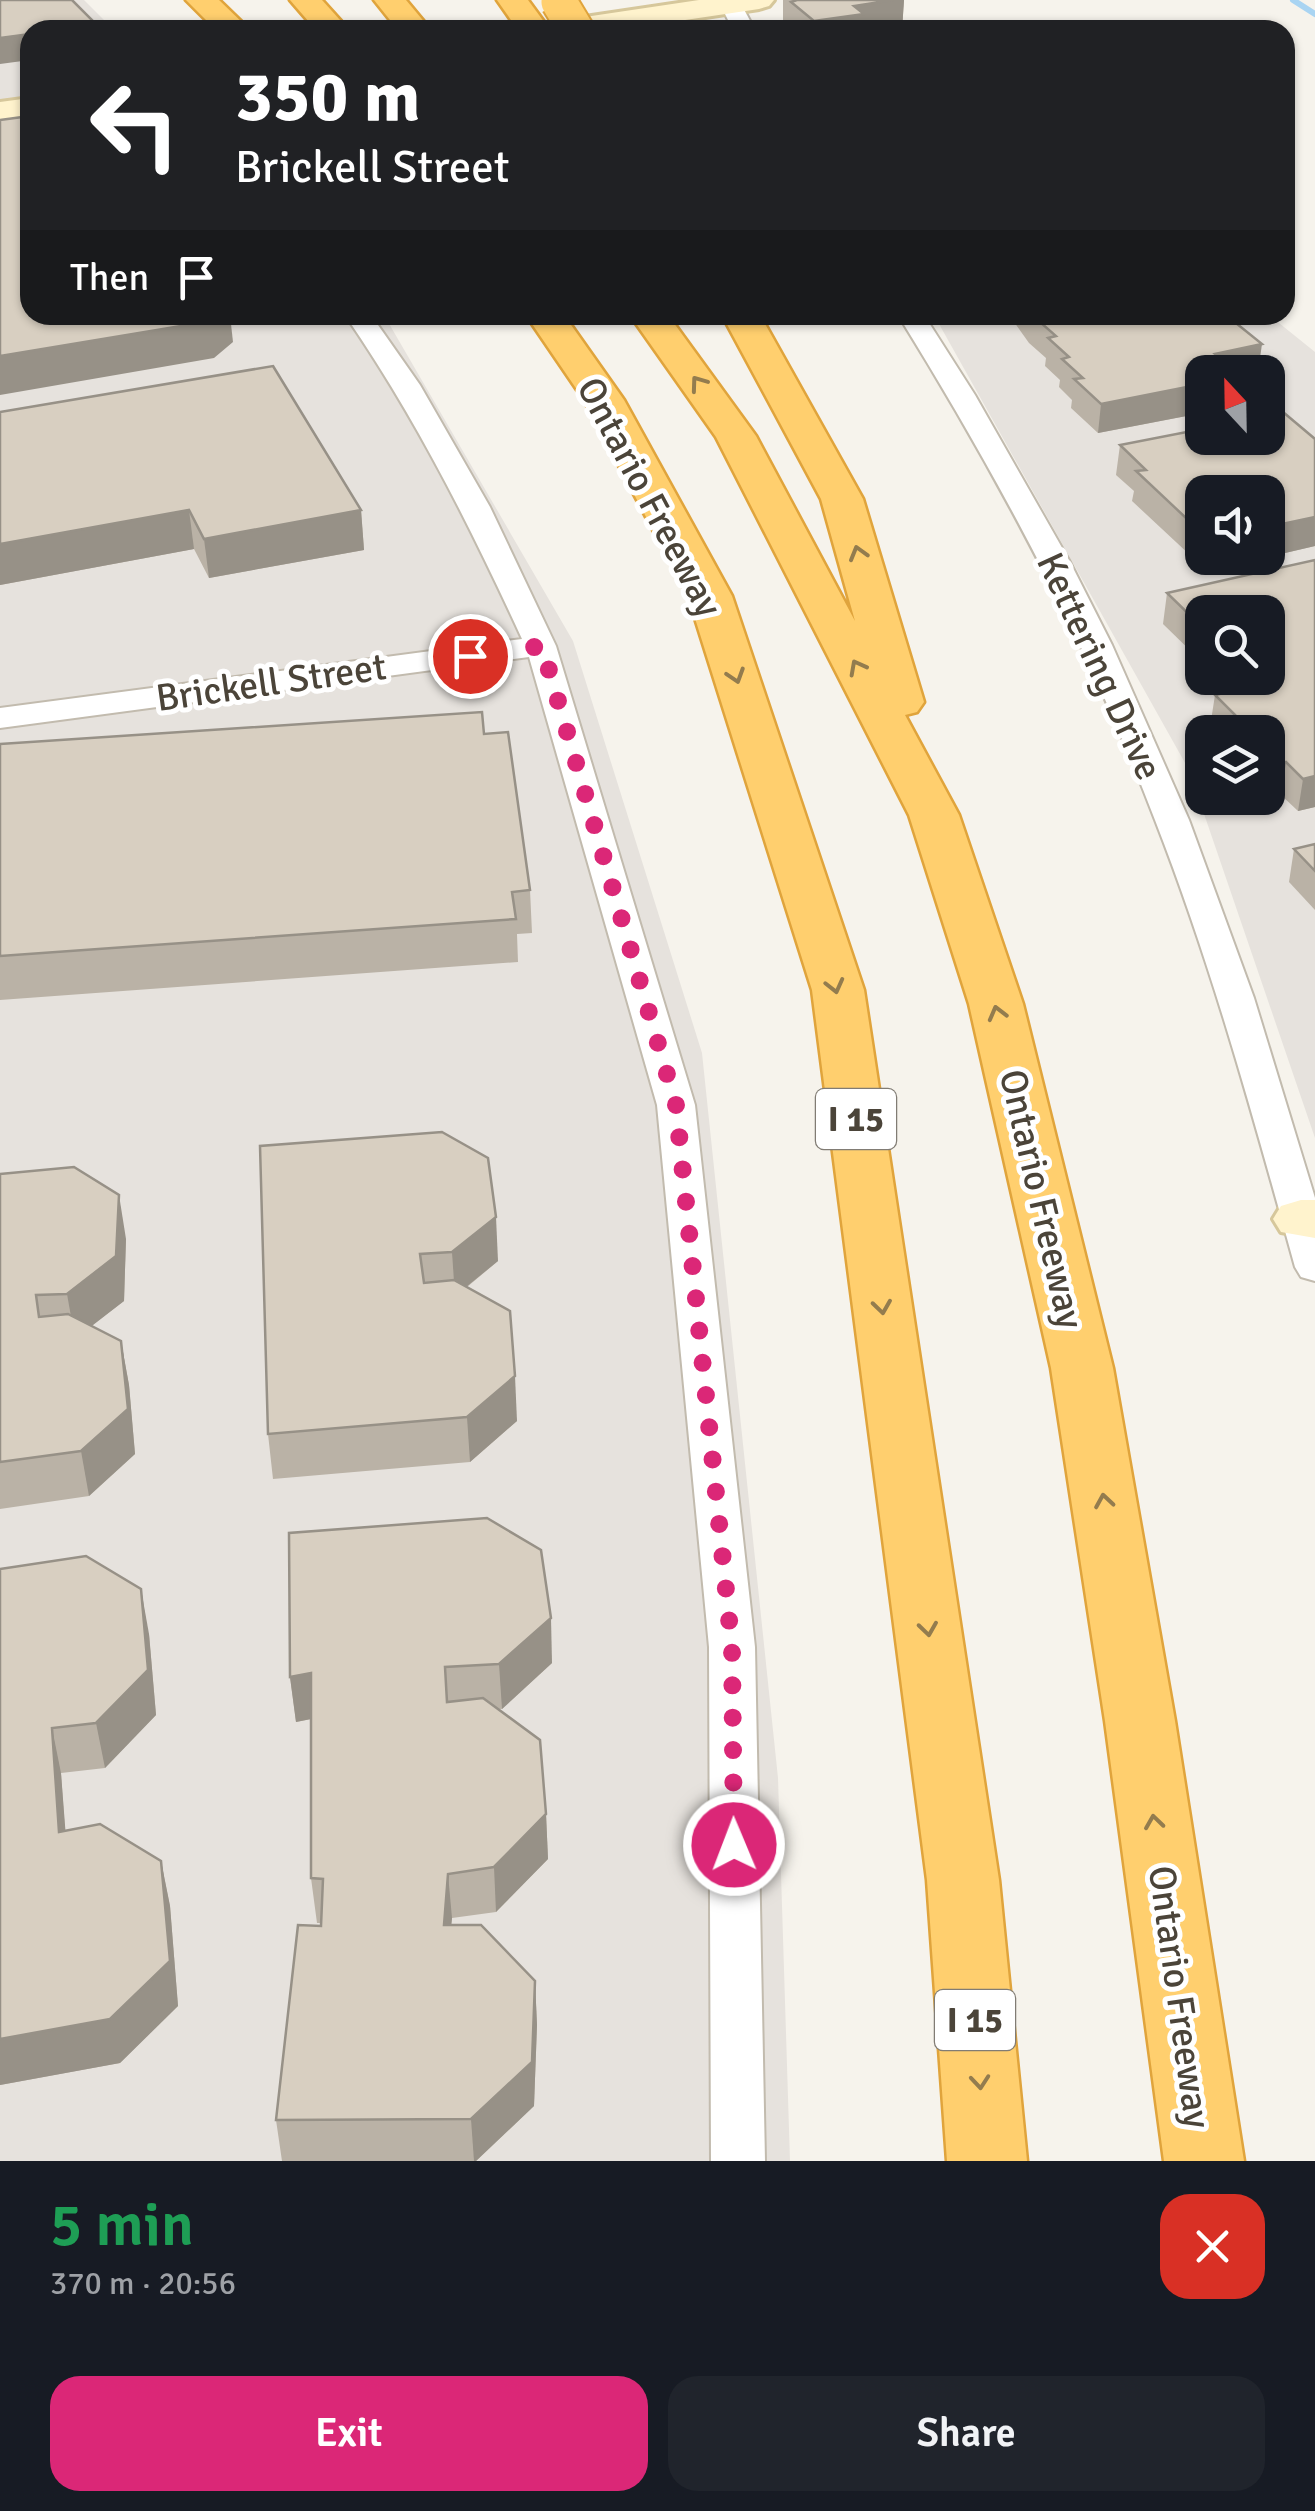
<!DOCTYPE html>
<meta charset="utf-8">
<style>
:root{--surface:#171b24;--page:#20242c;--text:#f1f3f6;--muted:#9ea1a6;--accent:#db2777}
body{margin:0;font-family:Signika,sans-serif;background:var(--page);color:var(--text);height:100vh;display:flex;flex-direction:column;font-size:38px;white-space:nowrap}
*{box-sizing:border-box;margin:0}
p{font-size:32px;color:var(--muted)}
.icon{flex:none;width:55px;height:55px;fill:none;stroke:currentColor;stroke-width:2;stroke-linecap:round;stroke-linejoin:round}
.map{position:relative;height:2161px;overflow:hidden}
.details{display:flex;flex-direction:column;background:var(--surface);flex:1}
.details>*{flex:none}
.top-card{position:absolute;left:20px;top:20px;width:1275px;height:305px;border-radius:30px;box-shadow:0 2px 8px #0004;background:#202124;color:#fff;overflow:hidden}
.needle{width:65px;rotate:338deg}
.controls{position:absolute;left:1185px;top:355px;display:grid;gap:20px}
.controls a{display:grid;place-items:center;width:100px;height:100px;border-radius:20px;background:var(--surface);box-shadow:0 2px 8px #0004;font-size:50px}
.pin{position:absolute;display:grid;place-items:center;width:85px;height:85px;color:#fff;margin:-42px;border:5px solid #fff;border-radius:50%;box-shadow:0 2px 10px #0007}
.me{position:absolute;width:110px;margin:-55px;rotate:359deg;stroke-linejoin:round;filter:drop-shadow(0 0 8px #0008)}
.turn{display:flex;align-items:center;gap:35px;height:210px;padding:0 50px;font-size:45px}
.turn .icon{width:130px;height:130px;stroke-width:2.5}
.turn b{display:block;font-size:70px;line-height:85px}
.then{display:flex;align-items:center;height:95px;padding:0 50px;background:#0003;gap:20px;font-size:38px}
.round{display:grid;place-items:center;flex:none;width:105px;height:105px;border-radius:30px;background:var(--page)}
.overview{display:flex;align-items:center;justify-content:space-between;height:170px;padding:0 50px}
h1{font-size:60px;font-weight:600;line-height:75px;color:#1e9e55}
.action{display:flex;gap:20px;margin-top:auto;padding:20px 50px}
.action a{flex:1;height:115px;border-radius:30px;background:var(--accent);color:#fff;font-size:40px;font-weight:600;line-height:115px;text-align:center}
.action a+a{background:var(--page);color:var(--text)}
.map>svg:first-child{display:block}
</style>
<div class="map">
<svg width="1315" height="2161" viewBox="0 0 1315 2161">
<rect width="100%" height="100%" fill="#f6f3ec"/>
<!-- industrial -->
<g fill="#e6e2dd" fill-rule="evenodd">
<path d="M0 0H84L114 30H30V315H384L573 641 702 1053 778 1778 790 2161H0Z"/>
<path d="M934 315H1269L1315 352V1138L1189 770ZM1202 372H1268V438H1202ZM1202 492H1268V558H1202ZM1202 612H1268V678H1202ZM1202 732H1268V798H1202Z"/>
</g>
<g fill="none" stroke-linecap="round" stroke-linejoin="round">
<!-- stream -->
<path stroke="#a9d4f2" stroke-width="6" d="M1293 0 1315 14"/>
<defs>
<g id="street">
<path d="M723 0H739L755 30H733L720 4Z"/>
<path d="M345 315H371L420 385 490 507 556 646 695 1105 755 1647 765 2161H711L709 1647 657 1105 529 657 0 728V708L522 639C470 526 416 418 345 315Z"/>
<path d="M898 315H924L975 395 1069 560 1112 645 1189 820 1254 998 1315 1198V1281L1301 1277 1295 1267C1253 1116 1212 966 1155 820 1087 642 998 476 898 315Z"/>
</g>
<g id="secondary">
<path d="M699 0H774L769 6 759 9 618 30H543L547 24 558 21Z"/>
<path d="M30 98V118L0 122V102Z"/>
<path d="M1301 1200H1315V1238L1281 1232 1273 1219 1281 1206Z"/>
</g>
<g id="highway">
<path d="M186 0H219L250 30H216Z"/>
<path d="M290 0H322L349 30H316Z"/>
<path d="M374 0H406L431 30H398Z"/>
<path d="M497 0H528L550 30H518Z"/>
<path d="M526 315H564L624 400 732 596 864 990 999 1880 1027 2161H947L927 1880 812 990 688 596 584 400Z"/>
<path d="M630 315H668L756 436 855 621 821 499 722 315H760L863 499 924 702 917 712 905 715 959 815 1023 1004 1113 1368 1175 1721 1244 2161H1164L1105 1721 1051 1368 969 1004 909 815 716 437Z"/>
</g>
</defs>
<!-- street casing -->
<use href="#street" stroke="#c2bbae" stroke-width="4"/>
<!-- secondary casing -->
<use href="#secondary" stroke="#d6c79b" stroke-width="6"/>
<!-- highway casing -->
<use href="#highway" stroke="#e0a43c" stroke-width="5"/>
<!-- street -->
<use href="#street" fill="#fff" fill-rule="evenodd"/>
<!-- secondary -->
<use href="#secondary" fill="#fff3cd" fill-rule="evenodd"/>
<!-- highway -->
<use href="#highway" fill="#ffcf6e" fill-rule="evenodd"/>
<defs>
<path id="highway-bridge" d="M559 2 576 30"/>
</defs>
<!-- highway-bridge casing -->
<use href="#highway-bridge" stroke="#e0a43c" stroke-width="39" stroke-linecap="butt"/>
<!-- highway-bridge -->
<use href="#highway-bridge" stroke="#ffcf6e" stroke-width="35"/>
</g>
<!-- wall -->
<g fill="#bab2a6">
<path d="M783 0H904L902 30H791V28L783 21Z"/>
<path d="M1009 315H1226L1202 372V413L1098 433 1071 408 1072 400 1059 387 1060 380 1045 366 1046 358 1029 343Z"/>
<path d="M0 412 361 510 364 550 209 578 194 549 0 585Z"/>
<path d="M1283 412 1315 439V546L1268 557V492H1202V558H1264L1206 570 1132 501 1134 491 1116 475 1120 445 1202 429V438H1268V415Z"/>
<path d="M1315 560V807L1298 811 1281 795 1260 800 1258 798H1268V732H1216L1210 727 1215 695 1232 691 1218 678H1268L1202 612V662L1163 624 1167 593Z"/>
<path d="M484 734 530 890 532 933 517 934 518 962 0 1000V744Z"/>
<path d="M1315 844V910L1289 882 1294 849Z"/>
<path d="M260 1146 498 1261 467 1287 517 1421 470 1462 273 1479 268 1434Z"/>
<path d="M0 1174 126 1239 124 1301 91 1326 121 1341 129 1385 135 1454 89 1496 0 1509Z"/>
<path d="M289 1533 552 1663 502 1709H497L546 1814 548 1859 496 1912 452 1918 451 1925 535 1981 537 2025 534 2106 476 2161H282L276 2120 322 1923H317L311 1878V1719L296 1722 290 1677Z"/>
<path d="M0 1569 149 1634 156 1715 105 1768 61 1773 65 1831 161 1861 170 1906 178 2006 120 2063 0 2085Z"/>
</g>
<!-- shaded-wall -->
<g fill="#979187">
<path d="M893 0H904L902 30H814V21L854 6Z"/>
<path d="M97 25V30H59Z"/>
<path d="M30 34V60L0 64V38Z"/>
<path d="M217 315H230L233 342 214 358 0 395V356Z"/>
<path d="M1262 344 1258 372H1213L1215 354Z"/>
<path d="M1202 384V413L1098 433 1101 404Z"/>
<path d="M189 510 194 549 0 585V544Z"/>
<path d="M361 510 364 550 209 578 204 539Z"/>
<path d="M1315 517V546L1268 557V527Z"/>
<path d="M1208 558H1264L1206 570Z"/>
<path d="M1286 762 1281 795 1260 800 1261 798H1268V767Z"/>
<path d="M1315 776V807L1298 811 1303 779Z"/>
<path d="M119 1195 126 1239 124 1301 75 1339 67 1294Z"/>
<path d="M496 1217 498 1261 455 1296 452 1252Z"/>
<path d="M121 1341 129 1385 135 1454 89 1496 81 1451Z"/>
<path d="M515 1376 517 1421 470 1462 467 1417Z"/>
<path d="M141 1589 149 1634 156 1715 105 1768 96 1723Z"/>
<path d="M551 1618 552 1663 502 1709 499 1664Z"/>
<path d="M311 1673 316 1718 296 1722 290 1677Z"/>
<path d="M52 1728 61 1773 69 1877 59 1832Z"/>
<path d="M546 1814 548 1859 496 1912 494 1867Z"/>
<path d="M161 1861 170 1906 178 2006 120 2063 0 2085V2039Z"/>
<path d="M448 1874 452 1918 447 1970 444 1925Z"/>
<path d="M535 1981 537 2025 534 2106 476 2161H474L471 2119Z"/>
</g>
<!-- building -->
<g fill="#d8cfc1" stroke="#979187" stroke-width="2.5">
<path d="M0 0H72L97 25 59 30H30V34L0 38Z"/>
<path d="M797 0H893L854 6 864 14 814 21 791 2Z"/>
<path d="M30 116V315H217L211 321 0 356V120Z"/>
<path d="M1032 315H1226L1262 344 1215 354 1237 372H1202V384L1101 404 1074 379 1083 378 1062 359 1069 357 1048 338 1056 336Z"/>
<path d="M273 366 361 510 204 539 189 510 0 544V412Z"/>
<path d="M1283 412 1315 439V517L1268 527V492H1202V533L1136 471 1146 470 1120 445 1202 429V438H1268V415Z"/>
<path d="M1315 560V776L1303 779 1286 762 1268 767V732H1252L1215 695 1262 684 1255 678H1268V612H1202V627L1167 593Z"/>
<path d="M482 712 484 734 508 732 530 890 512 892 516 919 0 956V744Z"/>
<path d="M1315 844V871L1294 849Z"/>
<path d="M442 1132 488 1158 496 1217 452 1252 420 1254 424 1283 454 1280 510 1311 515 1376 467 1417 268 1434 260 1146Z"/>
<path d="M74 1167 119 1195 116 1256 67 1294 36 1295 39 1317 68 1314 121 1341 128 1409 81 1451 0 1462V1174Z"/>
<path d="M487 1518 541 1550 551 1618 499 1664 445 1667 447 1702 483 1698 540 1740 546 1814 494 1867 448 1874 444 1925H481L535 1981 532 2062 471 2119 276 2120 298 1925 321 1926 323 1879 311 1878V1673L290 1677 289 1533Z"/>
<path d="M86 1556 141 1589 148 1670 96 1723 52 1728 59 1832 100 1824 161 1861 170 1961 110 2019 0 2039V1569Z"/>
</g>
<!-- one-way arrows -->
<defs><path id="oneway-chevron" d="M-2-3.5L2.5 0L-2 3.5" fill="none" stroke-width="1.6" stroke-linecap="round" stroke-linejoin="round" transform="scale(2.5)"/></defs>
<g stroke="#937c4e">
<use href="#oneway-chevron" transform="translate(698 383) rotate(-126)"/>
<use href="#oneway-chevron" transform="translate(858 553) rotate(-106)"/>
<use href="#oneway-chevron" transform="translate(857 667) rotate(-118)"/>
<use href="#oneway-chevron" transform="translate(736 676) rotate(72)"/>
<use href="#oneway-chevron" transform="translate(835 986) rotate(76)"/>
<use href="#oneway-chevron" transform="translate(997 1013) rotate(-105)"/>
<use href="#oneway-chevron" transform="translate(882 1307) rotate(82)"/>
<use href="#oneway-chevron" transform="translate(1104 1501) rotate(-99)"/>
<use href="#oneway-chevron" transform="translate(928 1629) rotate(82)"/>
<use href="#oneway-chevron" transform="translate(1154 1822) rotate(-98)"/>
<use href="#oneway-chevron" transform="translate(980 2082) rotate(85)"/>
</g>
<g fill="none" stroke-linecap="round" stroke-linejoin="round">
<!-- route -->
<path stroke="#db2777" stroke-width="18" stroke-dasharray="0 32.4" d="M470 656 542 646 676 1105 732 1648 734 1845"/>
</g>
<g text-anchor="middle" stroke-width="10" stroke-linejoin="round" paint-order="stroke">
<!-- shield labels -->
<g fill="#fff" stroke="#817c74" stroke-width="2.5">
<rect x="816" y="1089" width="80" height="60" rx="8"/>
<rect x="935" y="1990" width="80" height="60" rx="8"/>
</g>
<g font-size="35" font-weight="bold" fill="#4b4439">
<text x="856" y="1131">I 15</text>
<text x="975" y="2032">I 15</text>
</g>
<!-- street labels -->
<g font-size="38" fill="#4b4439" stroke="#fff">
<text transform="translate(650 497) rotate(62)" y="13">Ontario Freeway</text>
<text transform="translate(1100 666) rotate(65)" y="13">Kettering Drive</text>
<text transform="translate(271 682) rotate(-8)" y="13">Brickell Street</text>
<text transform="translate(1042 1199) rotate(77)" y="13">Ontario Freeway</text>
<text transform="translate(1180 1997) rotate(82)" y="13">Ontario Freeway</text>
</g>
</g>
</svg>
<div class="controls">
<a><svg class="needle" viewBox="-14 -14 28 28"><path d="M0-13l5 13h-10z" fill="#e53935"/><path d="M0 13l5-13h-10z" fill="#9ea1a6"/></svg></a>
<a><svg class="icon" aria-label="sound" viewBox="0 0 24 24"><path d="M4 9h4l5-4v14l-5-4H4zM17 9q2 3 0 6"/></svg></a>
<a><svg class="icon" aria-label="search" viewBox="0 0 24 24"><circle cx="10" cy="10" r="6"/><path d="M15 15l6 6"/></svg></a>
<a><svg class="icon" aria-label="layers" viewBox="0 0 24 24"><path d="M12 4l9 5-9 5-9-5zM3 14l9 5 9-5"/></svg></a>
</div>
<div class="pin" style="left:470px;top:656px;background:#d93025"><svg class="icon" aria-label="arrive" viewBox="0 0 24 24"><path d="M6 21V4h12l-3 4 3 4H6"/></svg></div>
<svg class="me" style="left:734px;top:1845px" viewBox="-20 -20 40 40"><circle r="17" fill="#db2777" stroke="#fff" stroke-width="3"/><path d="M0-11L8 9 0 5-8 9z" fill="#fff"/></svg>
<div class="top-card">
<div class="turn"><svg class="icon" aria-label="left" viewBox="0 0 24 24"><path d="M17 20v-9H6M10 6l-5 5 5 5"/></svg><div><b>350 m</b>Brickell Street</div></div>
<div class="then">Then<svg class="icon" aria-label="arrive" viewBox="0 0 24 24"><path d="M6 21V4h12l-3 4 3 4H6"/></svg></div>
</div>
</div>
<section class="details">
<div class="overview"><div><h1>5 min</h1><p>370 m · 20:56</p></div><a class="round" style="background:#d93025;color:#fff"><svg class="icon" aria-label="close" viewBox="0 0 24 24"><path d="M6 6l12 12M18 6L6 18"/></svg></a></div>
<div class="action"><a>Exit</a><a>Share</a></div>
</section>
